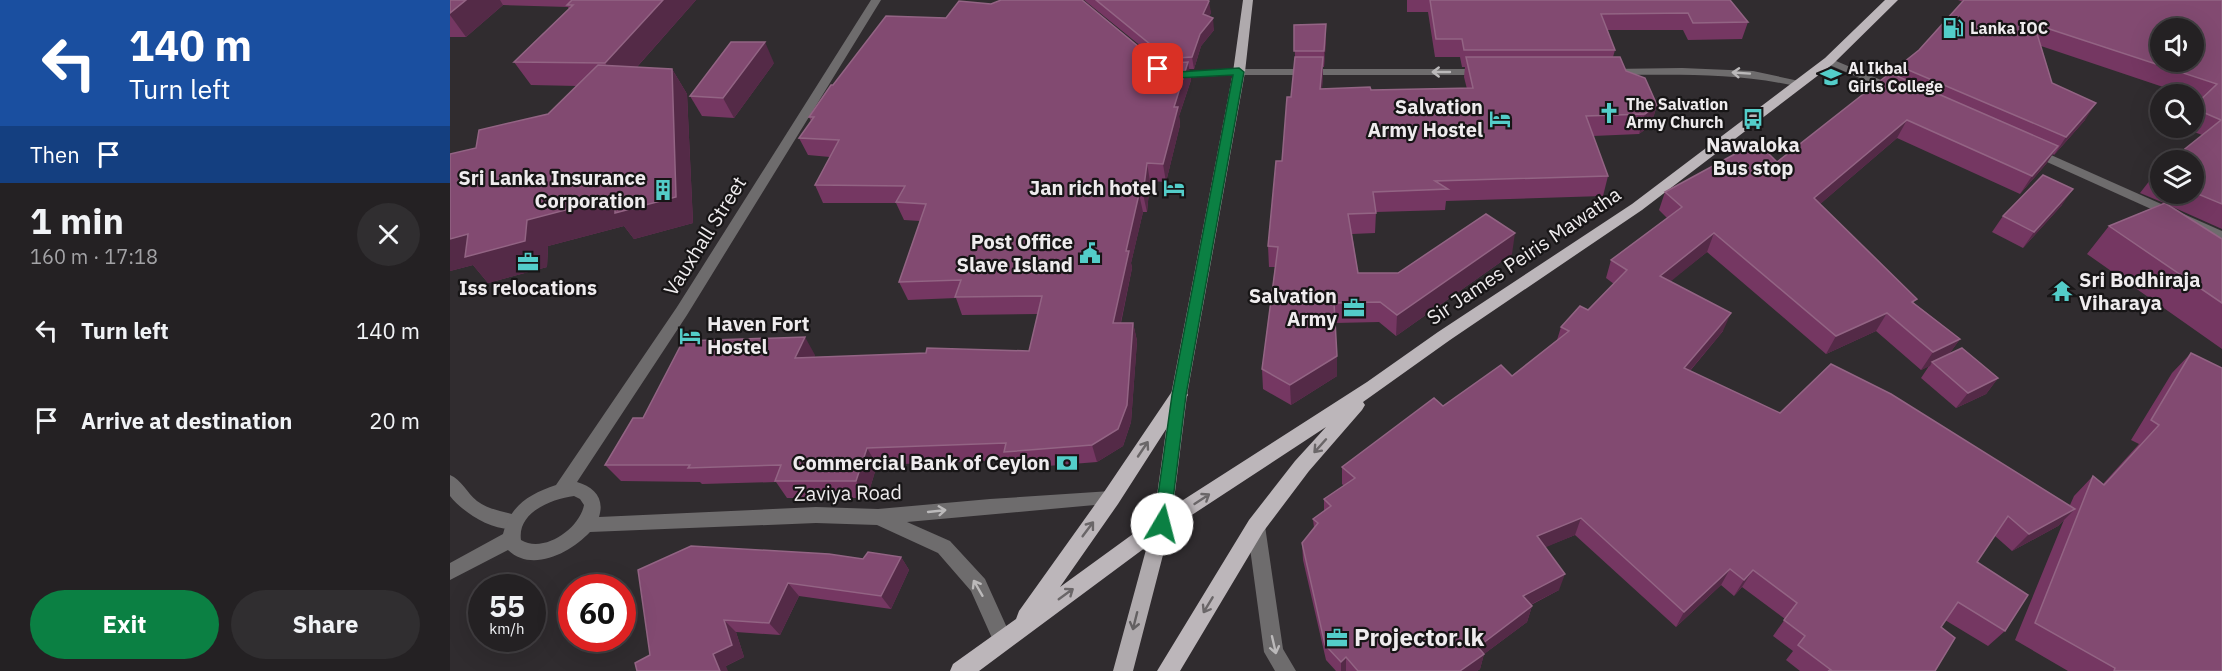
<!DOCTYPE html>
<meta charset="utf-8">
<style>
:root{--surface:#242123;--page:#302e30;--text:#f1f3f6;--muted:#a3a3a6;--line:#413e41;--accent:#0b8043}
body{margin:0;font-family:"IBM Plex Sans",sans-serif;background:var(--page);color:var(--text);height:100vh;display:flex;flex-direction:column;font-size:22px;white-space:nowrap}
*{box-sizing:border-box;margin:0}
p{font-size:20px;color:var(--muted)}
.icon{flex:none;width:33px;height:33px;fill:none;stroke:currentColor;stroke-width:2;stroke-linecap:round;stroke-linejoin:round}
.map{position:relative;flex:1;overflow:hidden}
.side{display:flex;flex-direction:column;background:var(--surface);width:450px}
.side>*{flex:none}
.hud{background:#1a4fa0;color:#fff;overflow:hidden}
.buttons{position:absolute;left:1700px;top:18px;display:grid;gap:12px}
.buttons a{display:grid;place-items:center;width:54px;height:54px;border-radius:50%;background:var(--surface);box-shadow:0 6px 24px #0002,0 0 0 2px var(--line);font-size:30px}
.speed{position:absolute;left:18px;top:574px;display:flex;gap:12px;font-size:30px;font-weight:700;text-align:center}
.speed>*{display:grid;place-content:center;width:78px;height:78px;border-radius:50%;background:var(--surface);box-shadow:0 6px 24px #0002,0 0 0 2px var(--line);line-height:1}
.speed small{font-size:15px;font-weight:400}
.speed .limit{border:9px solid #d22;background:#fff;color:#111}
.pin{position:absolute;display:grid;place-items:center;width:51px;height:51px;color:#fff;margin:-26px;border-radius:12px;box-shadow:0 3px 9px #0006}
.me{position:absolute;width:66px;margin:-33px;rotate:8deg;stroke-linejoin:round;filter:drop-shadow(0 0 4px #0008)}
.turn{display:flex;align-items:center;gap:21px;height:126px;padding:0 30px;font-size:27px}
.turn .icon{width:78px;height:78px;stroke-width:2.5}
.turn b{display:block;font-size:42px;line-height:51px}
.then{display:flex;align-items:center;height:57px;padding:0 30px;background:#0003;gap:12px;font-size:22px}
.round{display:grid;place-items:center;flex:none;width:63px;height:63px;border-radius:32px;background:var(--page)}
.summary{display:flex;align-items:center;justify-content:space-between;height:102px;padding:0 30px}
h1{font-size:36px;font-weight:800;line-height:45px}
.button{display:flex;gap:12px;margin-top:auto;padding:12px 30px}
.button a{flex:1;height:69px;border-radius:36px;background:var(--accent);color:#fff;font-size:24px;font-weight:800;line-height:69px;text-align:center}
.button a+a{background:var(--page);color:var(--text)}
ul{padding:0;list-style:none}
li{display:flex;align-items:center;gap:18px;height:90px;padding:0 30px}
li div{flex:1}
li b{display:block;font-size:22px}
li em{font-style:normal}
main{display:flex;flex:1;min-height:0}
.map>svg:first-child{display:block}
</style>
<main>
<section class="side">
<div class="hud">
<div class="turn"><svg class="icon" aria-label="left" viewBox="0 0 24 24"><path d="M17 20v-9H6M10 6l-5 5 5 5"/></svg><div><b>140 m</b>Turn left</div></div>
<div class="then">Then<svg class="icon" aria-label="arrive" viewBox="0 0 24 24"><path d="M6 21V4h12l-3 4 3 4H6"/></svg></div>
</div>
<div class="summary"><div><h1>1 min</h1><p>160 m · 17:18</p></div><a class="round"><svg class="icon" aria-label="close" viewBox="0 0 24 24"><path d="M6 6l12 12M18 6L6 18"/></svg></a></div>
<ul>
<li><svg class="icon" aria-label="left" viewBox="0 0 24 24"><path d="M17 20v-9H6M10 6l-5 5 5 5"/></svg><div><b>Turn left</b></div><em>140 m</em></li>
<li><svg class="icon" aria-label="arrive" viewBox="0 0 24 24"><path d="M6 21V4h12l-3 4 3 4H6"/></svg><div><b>Arrive at destination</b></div><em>20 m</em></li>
</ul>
<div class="button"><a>Exit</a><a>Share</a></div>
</section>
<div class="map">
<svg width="1772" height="671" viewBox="0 0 1772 671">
<rect width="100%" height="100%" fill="#302c2f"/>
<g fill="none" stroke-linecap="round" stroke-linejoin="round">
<!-- minor -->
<g fill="#6e6c6d" fill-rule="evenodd">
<path d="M1232 68 1303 71 1349 81 1355 84 1349 87C1287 72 1225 75 1161 75L1155 72 1161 69Z"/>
<path d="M789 69H1035L1041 72 1035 75H789L727 78 714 73 720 70 727 72Z"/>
<path d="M0 475C11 479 17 493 27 501 40 511 56 511 71 517L74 522 71 527C49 536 13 513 0 496Z"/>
</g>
<!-- tertiary -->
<g fill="#6e6c6d" fill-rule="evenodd">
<path d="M421 0H431L237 315 127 482C144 487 155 498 149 517L366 507 428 509 540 499 661 491 667 493 670 498 667 503 457 522 500 541 535 579 563 641 560 647 553 650 546 647 521 591 488 553 427 525 366 523 140 532C120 553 82 573 58 550L0 580V563L53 534C60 506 79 494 106 485L227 307ZM124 496 130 499 134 505C130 528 94 554 71 540 67 512 102 499 124 496Z"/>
<path d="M1379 58 1450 88 1452 90 1450 92H1442L1375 63V59Z"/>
<path d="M1583 147 1772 231V241L1579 154 1577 151Z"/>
<path d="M806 518 812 521 815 526 833 649 846 671H825L814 652 797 526 800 521Z"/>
</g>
<!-- primary -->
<path fill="#afaaad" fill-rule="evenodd" d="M793 0H803L795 72 737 395 721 524 683 671H663L703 524 721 395 783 72Z"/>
<!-- trunk -->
<path fill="#bcb6ba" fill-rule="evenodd" d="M1435 0H1448L1383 64 1192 210 1000 340 913 402 915 405 912 410 859 471 813 532 730 671H707L799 520 845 461 876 427 719 530 529 671H500L503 664 566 619 569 611 654 492 723 390 729 388 735 390 738 395 668 504 610 587 705 518 917 382 988 332 1182 204 1375 58Z"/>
</g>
<!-- wall -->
<g fill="#753762">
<path d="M0 0H246L187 67 222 69 237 94 243 223 184 239 174 226 98 246 97 267 38 283 23 265 0 271V154L26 148 98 114 127 86 81 85 64 62 119 9 118 7 53 5 16 37H0Z"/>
<path d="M634 0H757L761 13 759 16 764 30 751 46 744 69H739L741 80 729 116 730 125 716 182 700 181 697 212H693L681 263 682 268 671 323H683L687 341 681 422 673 446 647 462 561 469 558 460 427 465 417 498H337L326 482 252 484 250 482 171 481 155 465 193 418 365 355 364 357 579 351 588 314 512 315 506 298 458 300 449 282 470 221 454 220 446 203H373L365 185 380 157 358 155 349 138 361 121 359 117 700 56H703Z"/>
<path d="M957 0H1280L1298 22 1292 39 1238 40 1233 30H1157L1165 50 1163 57 1207 105 1201 125 1189 134 1143 136 1158 176 1153 196 996 201 995 210 926 212 925 233 902 234 908 273H948L1062 254 946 336 929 322 885 323 887 376 841 405 813 389 812 369 825 267H819L818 246 832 161 841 97 845 57 844 25 876 24V40L874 67H873L872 89 921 90 1017 89 1014 77 1015 67H1012L1010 57H985L978 12H957Z"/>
<path d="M1508 0H1772V229L1716 204 1772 239V349L1637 254 1659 226 1714 203 1690 193 1704 175 1710 170V194H1743V160L1752 135 1734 128H1743V107L1751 100 1743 98V94H1734L1591 46 1602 83 1635 120 1604 155 1603 154 1596 164 1570 194 1447 138 1370 204 1464 303 1510 339 1499 354 1548 378 1536 394 1506 408 1471 378 1479 366 1471 370 1426 331 1376 354 1257 252 1220 281 1273 331 1240 371 1330 413 1620 505 1624 496 1643 476 1653 484 1689 444 1681 440 1722 373 1741 353 1772 671H1618L1565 640 1614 520 1608 526 1562 551 1545 536 1527 562 1555 631 1538 646 1495 620 1491 627 1485 671H1350L1336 660 1343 651 1323 636 1335 619 1292 587 1284 596 1271 585 1226 627 1125 535 1095 547 1109 590 1081 605 1082 606 1077 622 1034 654 1030 669 1027 671H886L876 660 853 560 852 543 864 528 863 519 874 511V499L894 486 892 484V467L993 406 1062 376 1107 340 1111 327 1138 310 1164 284 1156 278 1161 260 1217 218 1209 210 1215 192 1327 162 1445 75 1449 66 1469 50 1513 2Z"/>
<path d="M324 63 284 118 252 116 240 96Z"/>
<path d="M1612 205 1573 248 1542 232 1553 216Z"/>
<path d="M379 554 413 559 451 557 459 570 441 609 349 596 330 635 286 632 294 657 276 666 200 655Z"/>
</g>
<!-- shaded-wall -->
<g fill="#542a47">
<path d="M16 0H50L53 5 16 37 0 15V13Z"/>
<path d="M213 0H246L170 86 155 63Z"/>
<path d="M759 1 761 13 755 26 753 14Z"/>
<path d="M763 18 764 30 751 46 744 69 742 57 750 34Z"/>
<path d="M876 24V40L874 67V51Z"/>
<path d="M315 42 324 63 284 118 273 98Z"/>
<path d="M873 57V77L870 110V89Z"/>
<path d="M738 62 741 80 729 116 730 125 716 182 713 164 724 107Z"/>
<path d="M222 69 237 94 243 223 184 239 174 226 98 246 97 267 38 283 23 265 0 271V239L165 197Z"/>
<path d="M1646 103 1635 120 1604 155 1616 137Z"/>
<path d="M1207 105 1201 125 1189 134 1195 114Z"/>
<path d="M1457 120 1447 138 1355 217 1364 198Z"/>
<path d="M1608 146 1596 164 1570 194 1582 176Z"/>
<path d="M697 163 700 181 697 212 693 194Z"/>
<path d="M1623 189 1612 205 1573 248 1584 232Z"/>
<path d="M689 194 693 212 681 263 682 268 667 340 663 323 676 251Z"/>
<path d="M1065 233 1062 254 946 336 947 315Z"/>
<path d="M1264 233 1257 252 1204 295 1210 276Z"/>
<path d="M1281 313 1273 331 1227 386 1234 368Z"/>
<path d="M1437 313 1426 331 1376 354 1386 336Z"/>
<path d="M683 323 687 341 681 422 673 446 647 462 642 445Z"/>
<path d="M355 337 365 355 356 375 345 358Z"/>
<path d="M1510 339 1497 357 1482 362 1480 366 1471 370 1483 352Z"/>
<path d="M887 356V376L841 405 840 385Z"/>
<path d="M1548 378 1536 394 1506 408 1518 393Z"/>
<path d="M417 448 427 465 417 498 406 481Z"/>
<path d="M1625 509 1608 526 1562 551 1579 534Z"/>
<path d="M1131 518 1125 535 1082 553 1087 536Z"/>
<path d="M451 557 459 570 441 609 431 596Z"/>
<path d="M1280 569 1271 585 1226 627 1234 612Z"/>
<path d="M1303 570 1292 587 1284 596 1294 580Z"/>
<path d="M1115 574 1109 590 1068 611 1073 596Z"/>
<path d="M338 583 349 596 330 635 319 623Z"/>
<path d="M1082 606 1077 622 1034 654 1030 669 1027 671H1010L1028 647Z"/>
<path d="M274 620 286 632 294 657 276 666 278 671H270L263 654Z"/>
<path d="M896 657V671H891V662Z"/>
</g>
<!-- building -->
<g fill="#824a71" stroke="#936484" stroke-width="1.5" fill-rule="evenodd">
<path d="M0 0H16L0 13Z"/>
<path d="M122 0H213L155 63 64 62 123 5H117Z"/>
<path d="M551 0H632L700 56 724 63 738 62 724 107H728L713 164 697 163 693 194H689L676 251H679L663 323H683L677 405 668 429 642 445 554 452 556 443 417 448 406 481H325L331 465 238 468 240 465H155L183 418H193L233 341 355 337 345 358 476 353 477 348 579 351 592 296 505 297 511 280 449 282 476 204 446 202 455 186 365 185 389 140 349 138 364 117H359L381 85H383L436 16 496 18 509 1 541 4Z"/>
<path d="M646 0H757L759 1 753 14 763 18 750 34 742 57 727 58 711 53Z"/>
<path d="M980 0H1280L1298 22 1243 23 1238 13 1151 14 1165 50H1014L1012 39H986Z"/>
<path d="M1514 0H1772V204L1743 192V160H1721L1771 120 1743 108V107L1767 84 1584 24 1602 83 1646 103 1616 137 1449 66 1469 50ZM1710 28H1743V62H1710Z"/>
<path d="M876 24 874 51H844V25Z"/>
<path d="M281 42H315L273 98 240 96Z"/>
<path d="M845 57H873L870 89 920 87 921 90 1023 88 1016 57H1170L1176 71 1195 78 1207 105 1195 114 1136 116 1158 176 985 181 998 189 923 192 926 213 898 214 908 273H948L1036 214 1065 233 947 315 930 302 884 303 887 356 840 385 812 369 828 247 818 246 826 161H832L837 97H841Z"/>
<path d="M148 65 222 69 226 197 165 213V197L77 220 75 241 15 257 18 234 0 239V154L26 148 29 130 98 114Z"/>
<path d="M1440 73 1608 146 1582 176 1457 120 1364 198 1467 299 1462 302 1510 339 1483 352 1437 313 1386 336 1264 233 1210 276 1281 313 1234 368 1330 413 1381 364 1441 394 1625 509 1579 534 1558 516 1527 562 1578 595 1555 631 1508 602 1491 627 1505 638 1485 671H1378L1381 670 1348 645 1355 636 1334 620 1347 603 1303 570 1294 580 1280 569 1234 612 1131 518 1087 536 1115 574 1073 596 1082 606 1028 647 1034 654 1010 671H908L896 657 891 662 875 645 852 543 868 523 863 519 881 506 874 499 905 478 892 467 984 398 993 406 1051 365 1062 376 1119 331 1111 327 1130 306 1138 310 1177 270 1161 260 1232 207 1215 192 1307 142 1327 162Z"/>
<path d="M1710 170V178L1704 175Z"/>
<path d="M1593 175 1623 189 1584 232 1553 216Z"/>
<path d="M1715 203 1772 239V303L1659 226Z"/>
<path d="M1512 348 1548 378 1518 393 1482 362Z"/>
<path d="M1741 353 1772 368V671H1664L1665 668 1585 623 1643 476 1654 485 1709 425 1701 420Z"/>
<path d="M241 546 379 554 413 559 418 552 451 557 431 596 338 583 319 623 274 620 282 645 263 654 270 671H187L185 663 200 655 188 570Z"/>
</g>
<!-- one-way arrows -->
<defs><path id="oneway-shaft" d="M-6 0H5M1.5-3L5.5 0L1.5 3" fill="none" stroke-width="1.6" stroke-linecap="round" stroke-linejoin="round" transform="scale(1.5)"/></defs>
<g stroke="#bbb9ba">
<use href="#oneway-shaft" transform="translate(991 72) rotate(-180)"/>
<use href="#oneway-shaft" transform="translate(1291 73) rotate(-176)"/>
<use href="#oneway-shaft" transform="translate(487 511) rotate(-6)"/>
<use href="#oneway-shaft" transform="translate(528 588) rotate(-120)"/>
<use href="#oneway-shaft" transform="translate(824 645) rotate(77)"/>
</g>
<g stroke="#6a6668">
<use href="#oneway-shaft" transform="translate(870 446) rotate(132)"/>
<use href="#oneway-shaft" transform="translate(693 449) rotate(-56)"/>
<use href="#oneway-shaft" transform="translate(752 499) rotate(-33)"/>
<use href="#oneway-shaft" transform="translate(638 529) rotate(-53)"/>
<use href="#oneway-shaft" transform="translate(616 594) rotate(-36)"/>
<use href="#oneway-shaft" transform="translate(758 605) rotate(121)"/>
</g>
<use stroke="#636062" href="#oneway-shaft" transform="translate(685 621) rotate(104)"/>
<!-- route -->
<path fill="#0b8043" stroke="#07532c" stroke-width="1.5" d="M708 66 728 72 789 68 794 72 736 395 720 524 718 529 712 531 707 529 704 524 722 395 783 75 727 78 704 72 703 69Z"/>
<!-- icons -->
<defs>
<symbol id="fuel-bare" viewBox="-9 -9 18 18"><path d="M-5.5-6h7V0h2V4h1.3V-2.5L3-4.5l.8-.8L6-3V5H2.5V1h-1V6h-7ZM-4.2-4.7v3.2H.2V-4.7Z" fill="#53cdc9" stroke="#171516" stroke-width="2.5" paint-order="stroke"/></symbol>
<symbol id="school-bare" viewBox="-9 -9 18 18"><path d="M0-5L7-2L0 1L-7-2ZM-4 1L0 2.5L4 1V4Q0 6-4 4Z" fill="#53cdc9" stroke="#171516" stroke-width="2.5" paint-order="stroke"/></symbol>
<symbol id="church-bare" viewBox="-9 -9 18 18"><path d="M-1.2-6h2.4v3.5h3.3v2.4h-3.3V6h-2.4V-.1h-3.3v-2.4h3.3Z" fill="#53cdc9" stroke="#171516" stroke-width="2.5" paint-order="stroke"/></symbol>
<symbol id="hotel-bare" viewBox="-9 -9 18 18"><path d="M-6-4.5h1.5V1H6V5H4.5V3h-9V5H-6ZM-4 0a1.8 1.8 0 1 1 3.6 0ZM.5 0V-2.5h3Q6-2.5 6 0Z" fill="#53cdc9" stroke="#171516" stroke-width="2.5" paint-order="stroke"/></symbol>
<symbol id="bus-bare" viewBox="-9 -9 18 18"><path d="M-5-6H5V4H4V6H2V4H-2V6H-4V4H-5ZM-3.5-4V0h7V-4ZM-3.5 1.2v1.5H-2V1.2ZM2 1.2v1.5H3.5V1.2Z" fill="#53cdc9" stroke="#171516" stroke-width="2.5" paint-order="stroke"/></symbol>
<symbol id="building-bare" viewBox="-9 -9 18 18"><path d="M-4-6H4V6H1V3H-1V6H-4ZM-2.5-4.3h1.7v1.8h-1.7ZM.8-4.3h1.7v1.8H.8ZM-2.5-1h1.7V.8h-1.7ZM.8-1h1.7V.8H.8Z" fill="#53cdc9" stroke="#171516" stroke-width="2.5" paint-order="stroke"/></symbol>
<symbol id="civic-bare" viewBox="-9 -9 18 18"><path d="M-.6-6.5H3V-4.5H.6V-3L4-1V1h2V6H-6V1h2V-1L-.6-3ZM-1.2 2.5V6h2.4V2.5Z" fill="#53cdc9" stroke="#171516" stroke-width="2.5" paint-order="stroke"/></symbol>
<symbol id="office-bare" viewBox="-9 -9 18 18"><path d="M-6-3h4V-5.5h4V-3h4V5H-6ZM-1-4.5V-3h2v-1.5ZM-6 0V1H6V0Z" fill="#53cdc9" stroke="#171516" stroke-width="2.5" paint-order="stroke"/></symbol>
<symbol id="temple-bare" viewBox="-9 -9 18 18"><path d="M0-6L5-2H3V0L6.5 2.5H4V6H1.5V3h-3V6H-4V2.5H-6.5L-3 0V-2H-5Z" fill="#53cdc9" stroke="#171516" stroke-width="2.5" paint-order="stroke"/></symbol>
<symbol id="bank-bare" viewBox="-9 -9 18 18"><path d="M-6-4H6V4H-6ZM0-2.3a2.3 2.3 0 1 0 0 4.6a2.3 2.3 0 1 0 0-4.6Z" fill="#53cdc9" stroke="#171516" stroke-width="2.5" paint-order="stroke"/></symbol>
</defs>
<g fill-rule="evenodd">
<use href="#fuel-bare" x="1488" y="13" width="30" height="30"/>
<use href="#school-bare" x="1366" y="62" width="30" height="30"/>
<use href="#church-bare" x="1144" y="98" width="30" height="30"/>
<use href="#hotel-bare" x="1035" y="104" width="30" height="30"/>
<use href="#bus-bare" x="1288" y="104" width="30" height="30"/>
<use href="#hotel-bare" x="709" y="173" width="30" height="30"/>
<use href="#building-bare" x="198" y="175" width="30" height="30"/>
<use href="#civic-bare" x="625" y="238" width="30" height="30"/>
<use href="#office-bare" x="63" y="247" width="30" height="30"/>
<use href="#temple-bare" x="1597" y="276" width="30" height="30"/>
<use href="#office-bare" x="889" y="293" width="30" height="30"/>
<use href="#hotel-bare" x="225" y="321" width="30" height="30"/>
<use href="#bank-bare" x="602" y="448" width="30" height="30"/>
<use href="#office-bare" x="872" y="623" width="30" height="30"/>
</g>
<g text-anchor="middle" stroke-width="4.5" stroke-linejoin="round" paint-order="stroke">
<!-- far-poi labels -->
<g font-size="16" font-weight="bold" fill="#efecee" stroke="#171516" text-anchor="start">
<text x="1520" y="34">Lanka IOC</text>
<text x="1398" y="74">Al Ikbal<tspan x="1398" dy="18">Girls College</tspan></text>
<text x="1176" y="110">The Salvation<tspan x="1176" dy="18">Army Church</tspan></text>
</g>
<!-- poi labels -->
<g font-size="20" font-weight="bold" fill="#efecee" stroke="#171516" text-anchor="end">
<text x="1033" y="114">Salvation<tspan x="1033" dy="23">Army Hostel</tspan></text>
<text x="1303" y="152" text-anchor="middle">Nawaloka<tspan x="1303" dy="23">Bus stop</tspan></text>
<text x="196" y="185">Sri Lanka Insurance<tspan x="196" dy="23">Corporation</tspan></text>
<text x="707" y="195">Jan rich hotel</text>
<text x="623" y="249">Post Office<tspan x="623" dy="23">Slave Island</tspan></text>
<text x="1629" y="287" text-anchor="start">Sri Bodhiraja<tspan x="1629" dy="23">Viharaya</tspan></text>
<text x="78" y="295" text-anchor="middle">Iss relocations</text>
<text x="887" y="303">Salvation<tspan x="887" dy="23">Army</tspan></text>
<text x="257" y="331" text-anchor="start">Haven Fort<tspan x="257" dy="23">Hostel</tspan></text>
<text x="600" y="470">Commercial Bank of Ceylon</text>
</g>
<!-- street labels -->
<g font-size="20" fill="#efecee" stroke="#171516">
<text transform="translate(255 236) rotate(-58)" y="7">Vauxhall Street</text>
<text transform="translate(1074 256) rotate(-34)" y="7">Sir James Peiris Mawatha</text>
<text transform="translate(398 493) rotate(-1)" y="7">Zaviya Road</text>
</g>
<!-- near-poi labels -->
<g font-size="24" font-weight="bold" fill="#efecee" stroke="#171516" text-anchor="start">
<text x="904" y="646">Projector.lk</text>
</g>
</g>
</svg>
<div class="buttons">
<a><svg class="icon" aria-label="sound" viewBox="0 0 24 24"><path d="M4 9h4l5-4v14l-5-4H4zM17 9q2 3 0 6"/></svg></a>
<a><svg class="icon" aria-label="search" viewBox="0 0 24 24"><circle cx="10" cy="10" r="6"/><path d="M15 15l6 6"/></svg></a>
<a><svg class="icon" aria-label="layers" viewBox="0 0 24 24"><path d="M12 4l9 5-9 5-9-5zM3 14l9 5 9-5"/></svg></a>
</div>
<div class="speed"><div>55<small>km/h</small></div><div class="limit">60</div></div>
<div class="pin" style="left:708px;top:69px;background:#d93025"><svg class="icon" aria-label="arrive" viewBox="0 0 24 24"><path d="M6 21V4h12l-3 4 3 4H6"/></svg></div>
<svg class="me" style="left:712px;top:524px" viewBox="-20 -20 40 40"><circle r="19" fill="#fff"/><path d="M0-13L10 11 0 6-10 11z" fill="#0b8043"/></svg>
</div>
</main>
